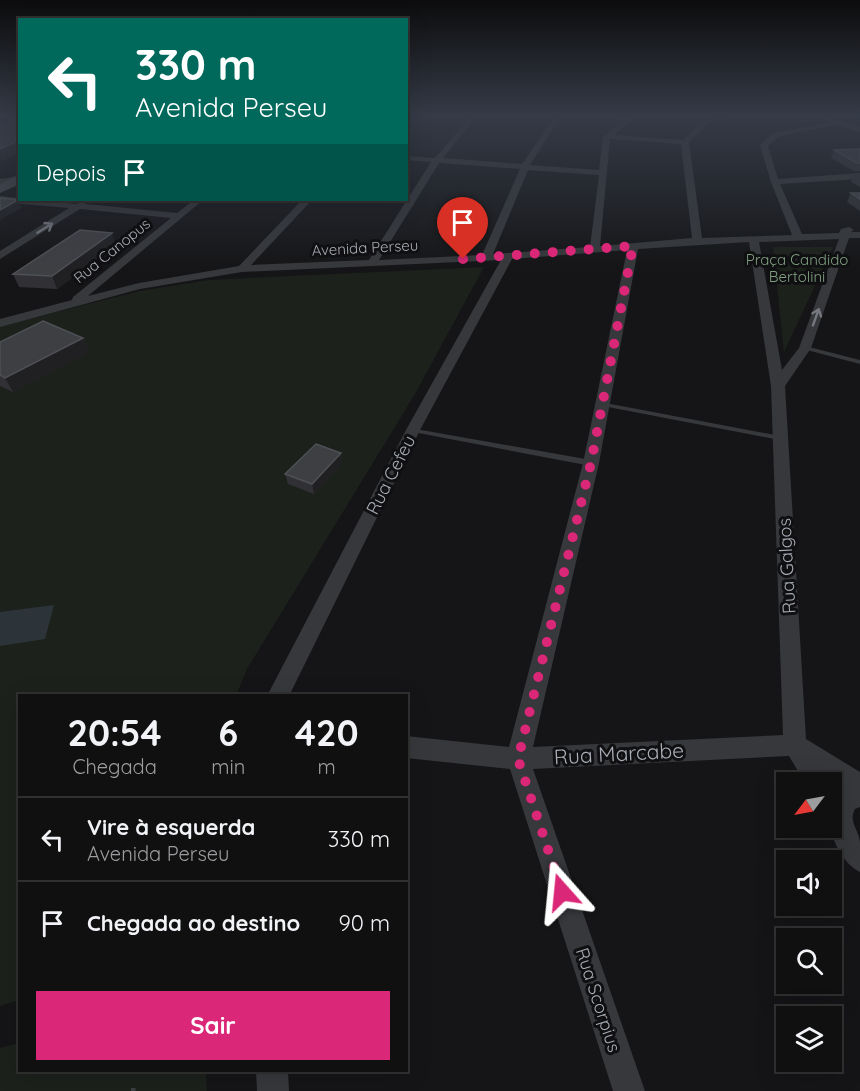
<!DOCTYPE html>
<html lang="pt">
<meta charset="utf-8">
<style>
:root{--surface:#101011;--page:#19191a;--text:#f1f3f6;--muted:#9c9d9f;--line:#303031;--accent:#db2777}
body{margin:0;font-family:Quicksand,sans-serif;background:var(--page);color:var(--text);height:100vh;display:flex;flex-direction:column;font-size:22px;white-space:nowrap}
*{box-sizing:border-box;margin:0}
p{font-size:20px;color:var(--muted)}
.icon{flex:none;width:33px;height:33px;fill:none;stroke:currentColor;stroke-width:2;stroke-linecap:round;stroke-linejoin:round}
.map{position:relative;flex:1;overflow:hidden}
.details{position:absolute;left:18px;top:694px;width:390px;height:378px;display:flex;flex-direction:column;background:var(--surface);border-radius:0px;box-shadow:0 6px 24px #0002,0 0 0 2px var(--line)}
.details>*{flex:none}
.hud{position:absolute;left:18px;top:18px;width:390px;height:183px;border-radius:0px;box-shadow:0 6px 24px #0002,0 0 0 2px var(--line);background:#00695c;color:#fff;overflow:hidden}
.needle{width:39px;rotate:238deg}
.controls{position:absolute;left:776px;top:772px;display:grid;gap:12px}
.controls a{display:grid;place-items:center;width:66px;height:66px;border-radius:0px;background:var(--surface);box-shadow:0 6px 24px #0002,0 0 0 2px var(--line);font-size:30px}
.pin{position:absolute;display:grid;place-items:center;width:51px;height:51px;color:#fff;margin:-62px -26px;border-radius:50% 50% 50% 0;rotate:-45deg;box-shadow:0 0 6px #0007}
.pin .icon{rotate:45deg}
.me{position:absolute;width:66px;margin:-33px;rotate:342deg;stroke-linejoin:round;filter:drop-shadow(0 0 4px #0008)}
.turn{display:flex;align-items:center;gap:21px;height:126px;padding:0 18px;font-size:27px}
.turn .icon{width:78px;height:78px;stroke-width:2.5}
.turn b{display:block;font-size:42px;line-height:51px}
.then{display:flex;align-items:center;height:57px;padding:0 18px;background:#0003;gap:12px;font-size:22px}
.eta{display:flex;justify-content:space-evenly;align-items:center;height:102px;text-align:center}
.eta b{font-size:36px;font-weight:800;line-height:42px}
.cta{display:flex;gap:12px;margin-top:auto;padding:12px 18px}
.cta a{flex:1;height:69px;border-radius:0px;background:var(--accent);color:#fff;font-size:24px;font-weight:800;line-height:69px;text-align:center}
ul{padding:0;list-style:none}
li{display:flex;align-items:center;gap:18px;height:84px;padding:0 18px;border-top:2px solid var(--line)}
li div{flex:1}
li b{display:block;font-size:22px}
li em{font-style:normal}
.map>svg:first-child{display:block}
</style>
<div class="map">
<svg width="860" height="1091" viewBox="0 0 860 1091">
<rect width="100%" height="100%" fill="#151517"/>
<!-- green -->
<g fill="#1c211c">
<path d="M773 247H833L784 352Z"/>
<path d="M484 267 415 394 247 669 236 696H20L19 1000 0 1006V326L140 291 209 280Z"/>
<path d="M19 1043 20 1071H206L207 1091H0V1048Z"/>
</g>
<!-- water -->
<path fill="#2c3439" d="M54 605 45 639 0 646V612Z"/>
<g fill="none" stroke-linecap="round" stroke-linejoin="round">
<!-- path -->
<path stroke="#3d3e42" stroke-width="6" stroke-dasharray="4.5 7" stroke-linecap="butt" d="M131 1091H139"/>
<!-- service -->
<g fill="#36383b" fill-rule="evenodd">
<path d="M805 346 860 360V364L803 349V347Z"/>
<path d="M600 402 780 436 784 438 780 440 603 406 599 404Z"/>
<path d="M410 428 591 460 595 463 591 466 413 432H410Z"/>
</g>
<!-- minor -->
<g fill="#36383b" fill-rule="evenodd">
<path d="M0 116H20V119L0 118Z"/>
<path d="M471 116H477L443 158 522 164 555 116H561L530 165 599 170 603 137 623 121 595 116 628 118 638 116 614 135 683 140 704 121 732 116 708 123 689 142 702 238 792 235 771 182 760 145 773 133 839 121 843 123 778 137 768 146 778 179 860 173V179L780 184 802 234 839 233 841 229 849 227 854 230 851 232H860V238H849L811 348 785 386 806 739 860 772V807L855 809C848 822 859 830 860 842 860 852 860 862 860 872 834 861 815 802 842 789L830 781 831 783H805L789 756 533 769 645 1091H613L510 769 406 758V736L509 747 583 463 627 250 512 259 420 430 289 696H267L406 430 501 260 242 272 140 289 0 327V319L72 300 73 297 171 218 80 209 0 259V251L69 208 0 202V196L76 204 82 201 86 204 177 213 194 200H203L88 296 139 283 239 266 302 200H312L251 265 369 260 431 162 406 160V156L435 158ZM610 139 681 144 692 238 600 246ZM439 163 520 169 482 255 379 260ZM528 170 599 175 590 247 493 254ZM839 239 799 348 782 370 759 242ZM749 242 771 386 783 735 533 747 599 463 638 249Z"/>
<path d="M20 176V181L0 185V179Z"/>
<path d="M256 1071H288L289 1091H257Z"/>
</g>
<!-- tertiary -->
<path fill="#36383b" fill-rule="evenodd" d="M810 116H822L860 126V132Z"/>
<!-- secondary -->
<path fill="#45474b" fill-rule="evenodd" d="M16 176H20V184L0 193V184Z"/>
</g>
<!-- wall -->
<g fill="#313135">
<path d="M860 149V171H854L831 158 834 150Z"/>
<path d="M855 173H860V187L851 182Z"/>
<path d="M851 193H860V211L847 202Z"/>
<path d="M116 245 57 289 19 287 13 274Z"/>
<path d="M83 338 89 352 13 392 0 386V342Z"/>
<path d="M341 453 342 463 314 494 288 484 285 474Z"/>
</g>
<!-- shaded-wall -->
<g fill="#202023">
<path d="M5 116H13L16 122 0 130V118Z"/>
<path d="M20 140V153L0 162V149Z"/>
<path d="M18 200 22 208 0 220V210Z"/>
<path d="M112 233 116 245 57 289 52 276Z"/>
<path d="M83 338 89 352 13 392 5 378Z"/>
<path d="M341 453 342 463 314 494 312 484Z"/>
</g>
<!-- building -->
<g fill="#3e3f43" stroke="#4e5055" stroke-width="1.5">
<path d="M18 116H20V140L0 149V125L17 118Z"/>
<path d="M860 149V163H857L834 150Z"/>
<path d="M851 193H860V199Z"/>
<path d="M0 198 18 200 0 210Z"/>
<path d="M80 230 112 233 52 276 13 274Z"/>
<path d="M43 321 83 338 5 378 0 375V342Z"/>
<path d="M316 444 341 453 312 484 285 474Z"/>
</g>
<!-- one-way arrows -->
<defs><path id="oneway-shaft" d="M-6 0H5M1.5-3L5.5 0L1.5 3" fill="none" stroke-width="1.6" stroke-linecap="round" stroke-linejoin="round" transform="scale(1.5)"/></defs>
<g stroke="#75787f">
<use href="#oneway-shaft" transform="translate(45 228) rotate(-32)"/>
<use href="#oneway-shaft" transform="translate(816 317) rotate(-70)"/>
</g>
<!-- sky -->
<linearGradient id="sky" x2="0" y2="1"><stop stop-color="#0c0c0d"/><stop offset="0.43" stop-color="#353b47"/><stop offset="1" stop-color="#353b47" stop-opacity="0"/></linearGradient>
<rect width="860" height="268" fill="url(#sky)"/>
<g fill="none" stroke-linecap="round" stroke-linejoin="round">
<!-- route -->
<path stroke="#db2777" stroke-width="10" stroke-dasharray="0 18" d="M463 259 633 246 591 463 518 759 562 892"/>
</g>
<g text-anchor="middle" stroke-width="6" stroke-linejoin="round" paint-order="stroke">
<!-- far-street labels -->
<g font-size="15" fill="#a8adb6" stroke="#101012">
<text transform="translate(365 248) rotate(-3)" y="5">Avenida Perseu</text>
<text transform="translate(112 251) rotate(-39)" y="5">Rua Canopus</text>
</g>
<!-- far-park labels -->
<g font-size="15" fill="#819f81" stroke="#101012">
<text x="797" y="265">Praça Candido<tspan x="797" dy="17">Bertolini</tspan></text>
</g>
<!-- street labels -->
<g font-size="18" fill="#a8adb6" stroke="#101012">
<text transform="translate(391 475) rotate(-63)" y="6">Rua Cefeu</text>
<text transform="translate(787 566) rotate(-93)" y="6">Rua Galgos</text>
<text transform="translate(598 1000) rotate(72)" y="6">Rua Scorpius</text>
</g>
<!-- near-street labels -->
<g font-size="21" fill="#a8adb6" stroke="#101012">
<text transform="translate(619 754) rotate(-3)" y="7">Rua Marcabe</text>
</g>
</g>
</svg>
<div class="controls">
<a><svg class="needle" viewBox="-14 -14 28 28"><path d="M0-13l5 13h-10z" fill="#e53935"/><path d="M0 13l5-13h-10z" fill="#9c9d9f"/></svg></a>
<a><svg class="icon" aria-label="sound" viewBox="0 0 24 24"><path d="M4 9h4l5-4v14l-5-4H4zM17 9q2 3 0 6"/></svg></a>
<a><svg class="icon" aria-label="search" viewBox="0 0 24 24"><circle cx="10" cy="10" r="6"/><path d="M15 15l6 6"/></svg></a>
<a><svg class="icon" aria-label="layers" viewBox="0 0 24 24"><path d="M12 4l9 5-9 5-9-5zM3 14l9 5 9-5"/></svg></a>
</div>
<div class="pin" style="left:463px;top:259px;background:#d93025"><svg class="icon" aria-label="arrive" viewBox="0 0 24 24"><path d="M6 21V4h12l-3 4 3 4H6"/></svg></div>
<svg class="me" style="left:562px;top:892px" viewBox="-20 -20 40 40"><path d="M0-17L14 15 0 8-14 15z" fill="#db2777" stroke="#fff" stroke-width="4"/></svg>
<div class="hud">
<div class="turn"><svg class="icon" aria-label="left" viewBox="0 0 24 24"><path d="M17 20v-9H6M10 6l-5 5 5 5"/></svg><div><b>330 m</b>Avenida Perseu</div></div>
<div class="then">Depois<svg class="icon" aria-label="arrive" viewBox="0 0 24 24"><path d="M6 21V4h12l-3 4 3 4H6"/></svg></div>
</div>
<section class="details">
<div class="eta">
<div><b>20:54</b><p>Chegada</p></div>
<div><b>6</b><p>min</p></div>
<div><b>420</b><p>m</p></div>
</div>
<ul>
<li><svg class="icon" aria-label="left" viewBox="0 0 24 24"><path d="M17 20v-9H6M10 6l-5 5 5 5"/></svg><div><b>Vire à esquerda</b><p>Avenida Perseu</p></div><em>330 m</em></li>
<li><svg class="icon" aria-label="arrive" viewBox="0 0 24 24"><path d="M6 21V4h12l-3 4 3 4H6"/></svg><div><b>Chegada ao destino</b></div><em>90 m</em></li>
</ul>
<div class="cta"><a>Sair</a></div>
</section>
</div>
